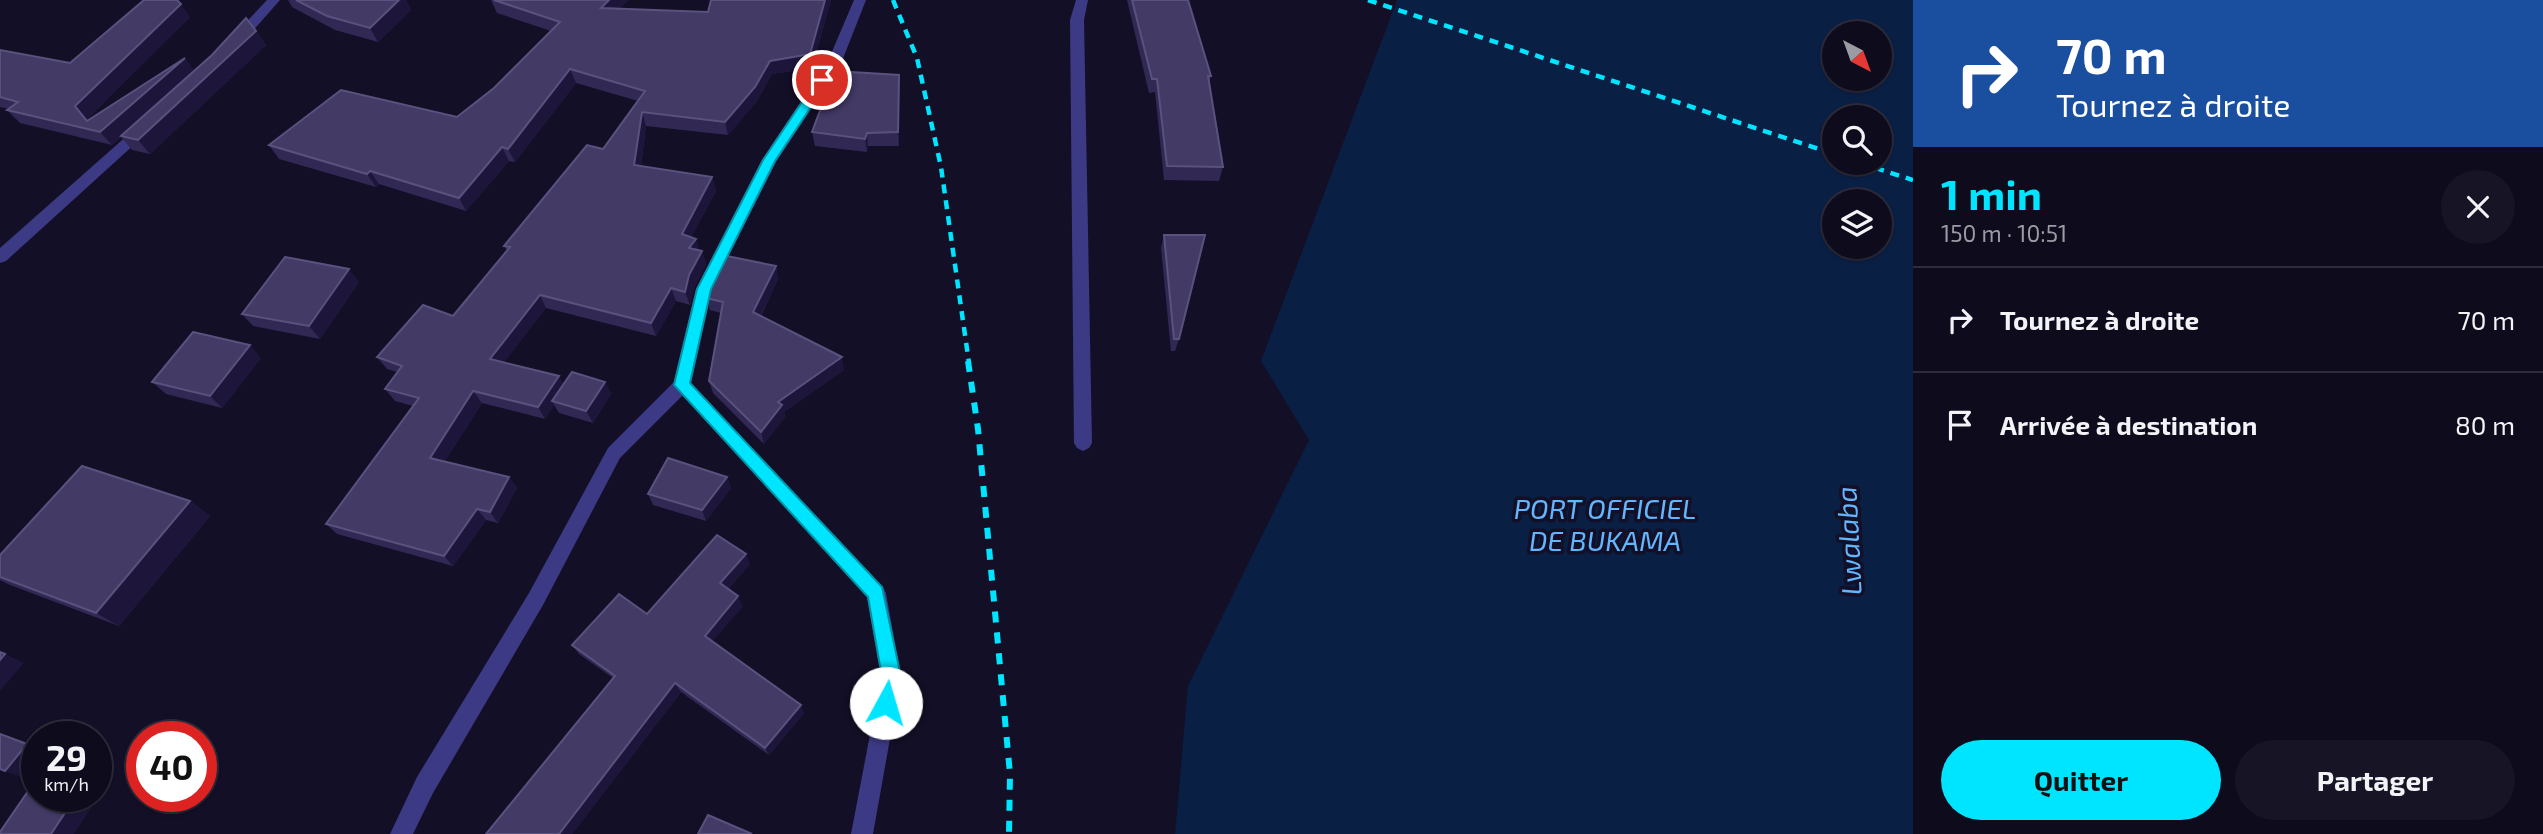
<!DOCTYPE html>
<html lang="fr">
<meta charset="utf-8">
<style>
:root{--surface:#0e0b1c;--page:#171425;--text:#f1f3f6;--muted:#9b9ba3;--line:#2e2b3b;--accent:#00e5ff}
body{margin:0;font-family:"Exo 2",sans-serif;background:var(--page);color:var(--text);height:100vh;display:flex;flex-direction:column;font-size:26px;white-space:nowrap}
*{box-sizing:border-box;margin:0}
p{font-size:23px;color:var(--muted)}
.icon{flex:none;width:38px;height:38px;fill:none;stroke:currentColor;stroke-width:2;stroke-linecap:round;stroke-linejoin:round}
.map{position:relative;flex:1;overflow:hidden}
.drawer{display:flex;flex-direction:column;background:var(--surface);width:630px}
.drawer>*{flex:none}
.banner{background:#1a4fa0;color:#fff;overflow:hidden}
.needle{width:46px;rotate:139deg}
.controls{position:absolute;left:1822px;top:21px;display:grid;gap:14px}
.controls a{display:grid;place-items:center;width:70px;height:70px;border-radius:50%;background:var(--surface);box-shadow:0 2px 5px #0004,0 0 0 2px var(--line);font-size:35px}
.speed{position:absolute;left:21px;top:721px;display:flex;gap:14px;font-size:35px;font-weight:700;text-align:center}
.speed>*{display:grid;place-content:center;width:91px;height:91px;border-radius:50%;background:var(--surface);box-shadow:0 2px 5px #0004,0 0 0 2px var(--line);line-height:1}
.speed small{font-size:18px;font-weight:400}
.speed .limit{border:10px solid #d22;background:#fff;color:#111}
.pin{position:absolute;display:grid;place-items:center;width:60px;height:60px;color:#fff;margin:-30px;border:4px solid #fff;border-radius:50%;box-shadow:0 2px 7px #0007}
.me{position:absolute;width:77px;margin:-38px;rotate:6deg;stroke-linejoin:round;filter:drop-shadow(0 0 5px #0008)}
.turn{display:flex;align-items:center;gap:24px;height:147px;padding:0 28px;font-size:32px}
.turn .icon{width:91px;height:91px;stroke-width:2.5}
.turn b{display:block;font-size:49px;line-height:60px}
.round{display:grid;place-items:center;flex:none;width:74px;height:74px;border-radius:37px;background:var(--page)}
.overview{display:flex;align-items:center;justify-content:space-between;height:119px;padding:0 28px}
h1{font-size:42px;font-weight:700;line-height:52px;color:var(--accent)}
.button{display:flex;gap:14px;margin-top:auto;padding:14px 28px}
.button a{flex:1;height:80px;border-radius:42px;background:var(--accent);color:#111;font-size:28px;font-weight:700;line-height:80px;text-align:center}
.button a+a{background:var(--page);color:var(--text)}
ul{padding:0;list-style:none}
li{display:flex;align-items:center;gap:21px;height:105px;padding:0 28px;border-top:2px solid var(--line)}
li div{flex:1}
li b{display:block;font-size:26px}
li em{font-style:normal}
main{display:flex;flex:1;min-height:0}
.map>svg:first-child{display:block}
</style>
<main>
<div class="map">
<svg width="1913" height="834" viewBox="0 0 1913 834">
<rect width="100%" height="100%" fill="#130f26"/>
<!-- water -->
<path fill="#0a1f44" fill-rule="evenodd" d="M1397 0H1913V834H1175L1188 686 1309 440 1261 361ZM1834 33H1880V79H1834ZM1834 117H1880V163H1834ZM1834 201H1880V247H1834Z"/>
<g fill="none" stroke-linecap="round" stroke-linejoin="round">
<!-- service -->
<path fill="#3d3a85" fill-rule="evenodd" d="M1076 0H1088L1084 20 1092 443 1089 448 1083 451 1077 448 1074 443 1070 20Z"/>
<!-- minor -->
<g fill="#3d3a85" fill-rule="evenodd">
<path d="M267 0H280L242 43H232V37Z"/>
<path d="M143 124 150 129 148 132 6 261 0 263V248L138 126Z"/>
<path d="M682 378 688 380 691 385 688 390 620 458 543 605 433 793 413 834H390L417 777 529 593 608 448 676 380Z"/>
</g>
<!-- tertiary -->
<path fill="#3d3a85" fill-rule="evenodd" d="M854 0H866L842 61 776 162 712 289 691 383 883 587 886 593 901 677 873 834H851L881 677 867 597 673 385 696 289 762 160 828 61Z"/>
<!-- rail-far1 -->
<g stroke="#00e5ff" stroke-width="4.5" stroke-dasharray="9 7" stroke-linecap="butt">
<path d="M893 0 917 58 941 167 969 363"/>
<path d="M1368 0 1834 154"/>
<path d="M1860 163 1913 180"/>
</g>
<!-- rail -->
<path stroke="#00e5ff" stroke-width="6" stroke-dasharray="11 10" stroke-linecap="butt" d="M968 361 978 429 1010 774 1009 834"/>
</g>
<!-- wall -->
<g fill="#312854">
<path d="M288 0H406L411 10 378 42 335 30 292 7Z"/>
<path d="M491 0H628L619 9 708 12 711 0H831L812 68 772 74 757 101 728 135 646 126 641 166 712 177 716 191 691 237 700 251H702L706 264 694 288 690 305 676 301 656 336 546 308 504 362 564 384 605 382 611 394 593 423 559 413 554 405 545 419 482 403 445 461 509 477 517 488 498 523 486 520 453 566 337 534 326 524 413 406 395 401 385 389 397 372 387 369 377 357 453 316 507 251 504 246 603 149 638 101 576 83 515 162 509 161 466 211 379 184 376 187 279 159 269 145 457 117 494 88 551 31 497 13Z"/>
<path d="M1127 0H1188L1211 76 1209 82 1223 167 1219 181 1164 180 1155 92 1149 93Z"/>
<path d="M190 17 87 119 88 120 195 70 256 31 266 45 150 154 132 150 121 137 112 145 20 123 7 110 9 109 0 107V50L70 63Z"/>
<path d="M899 75V146H868L867 152 815 146 812 132Z"/>
<path d="M1164 235 1179 339 1175 351H1171L1161 248Z"/>
<path d="M776 266 778 279 761 316 844 370 784 412 785 417 764 444 713 393 709 381 721 313 710 310 706 298Z"/>
<path d="M359 282 320 339 253 326 242 314Z"/>
<path d="M261 358 222 408 166 394 152 382Z"/>
<path d="M727 477 731 488 706 521 653 505 648 494Z"/>
<path d="M190 501 210 516 119 626 10 585 0 580V555Z"/>
<path d="M750 564 728 589 743 606 712 641 804 713 769 755 681 692 572 834H486L613 678 579 654 572 645 647 614Z"/>
</g>
<!-- shaded-wall -->
<g fill="#1d163a">
<path d="M399 0H406L411 10 378 42 370 28Z"/>
<path d="M609 0H628L606 22 601 8Z"/>
<path d="M825 0H831L812 68 772 74 757 101 728 135 725 122 770 61Z"/>
<path d="M181 4 190 17 87 119 99 134 75 106Z"/>
<path d="M256 31 266 45 150 154 138 140Z"/>
<path d="M185 58 195 71 112 145 100 132Z"/>
<path d="M570 69 576 83 515 162 508 149Z"/>
<path d="M899 75 900 89 899 146 898 132Z"/>
<path d="M642 112 646 126 639 179 634 165Z"/>
<path d="M867 133 868 146 867 152 865 139Z"/>
<path d="M502 147 509 161 466 211 459 198Z"/>
<path d="M370 171 379 184 376 187 367 174Z"/>
<path d="M712 177 716 191 686 248 682 234Z"/>
<path d="M696 239 700 252 689 248Z"/>
<path d="M702 251 706 264 694 288 690 305 685 292 689 275Z"/>
<path d="M776 266 778 279 756 325 753 312Z"/>
<path d="M349 269 359 282 320 339 309 326Z"/>
<path d="M671 288 676 301 656 336 651 323Z"/>
<path d="M540 295 546 308 497 371 490 359Z"/>
<path d="M250 345 261 358 222 408 210 396Z"/>
<path d="M842 357 844 370 784 412 785 417 764 444 761 432 778 402Z"/>
<path d="M559 376 566 388 552 401 554 405 545 419 538 407Z"/>
<path d="M605 382 611 394 593 423 586 411Z"/>
<path d="M473 391 482 403 440 469 430 458Z"/>
<path d="M509 477 517 488 498 523 490 512Z"/>
<path d="M727 477 731 488 706 521 702 510Z"/>
<path d="M190 501 210 516 119 626 96 613Z"/>
<path d="M477 509 486 520 453 566 444 556Z"/>
<path d="M746 554 750 564 724 593 720 583Z"/>
<path d="M738 596 743 606 709 645 705 636Z"/>
<path d="M5 654 24 663 0 691V660Z"/>
<path d="M675 683 681 692 572 834H559Z"/>
<path d="M801 705 804 713 769 755 765 748Z"/>
<path d="M0 733 37 748V763L24 778 5 771Z"/>
<path d="M76 796 95 802 74 834H51Z"/>
</g>
<!-- building -->
<g fill="#433a66" stroke="#5a527e" stroke-width="2">
<path d="M144 0H177L181 4 75 106 87 121 185 58 100 132 7 110 18 102 0 97V50L70 63Z"/>
<path d="M296 0H399L370 28 327 16Z"/>
<path d="M494 0H609L601 8 708 12 711 0H825L810 54 770 61 755 87 725 122 642 112 634 165 712 177 682 234 696 239 689 248 702 251 689 275 685 292 671 288 651 323 540 295 490 359 559 376 538 407 473 391 430 458 509 477 490 512 477 509 444 556 326 524 419 398 385 389 402 366 377 357 423 305 453 316 510 247 504 246 587 145 603 149 645 91 570 69 508 149 502 147 459 198 370 171 367 174 269 145 341 90 457 117 494 88 560 22Z"/>
<path d="M1132 0H1188L1211 76H1208L1223 167 1167 166 1157 79H1152Z"/>
<path d="M246 18 256 31 138 140 121 136 212 55Z"/>
<path d="M835 71 899 75 898 132 867 133 865 139 812 132Z"/>
<path d="M1164 235H1205L1179 339H1174Z"/>
<path d="M722 255 776 266 753 312 842 357 778 402 782 405 761 432 709 381 723 302 706 298 711 277Z"/>
<path d="M285 257 349 269 309 326 242 314Z"/>
<path d="M193 332 250 345 210 396 152 382Z"/>
<path d="M572 372 605 382 586 411 552 401Z"/>
<path d="M668 458 727 477 702 510 648 494Z"/>
<path d="M82 466 190 501 96 613 0 577V555Z"/>
<path d="M717 535 746 554 720 583 738 596 705 636 801 705 765 748 675 683 559 834H486L615 676 572 645 619 594 647 614Z"/>
<path d="M0 652 5 654 0 660Z"/>
<path d="M0 734 27 744 5 771 0 769Z"/>
<path d="M33 784 37 785V796H76L51 834H0V832Z"/>
<path d="M708 815 752 834H698Z"/>
</g>
<!-- route -->
<path fill="#00e5ff" stroke="#0095a6" stroke-width="2" d="M822 76 829 80 775 161 711 289 690 383 882 587 901 677 893 710 886 712 880 710 877 703 882 677 868 597 674 385 697 289 763 160 818 78Z"/>
<g text-anchor="middle" stroke-width="7" stroke-linejoin="round" paint-order="stroke">
<!-- water labels -->
<g font-size="28" font-style="italic" fill="#62b6ff" stroke="#130f26">
<text x="1605" y="519">PORT OFFICIEL<tspan x="1605" dy="32">DE BUKAMA</tspan></text>
<text transform="translate(1849 541) rotate(-93)" y="10">Lwalaba</text>
</g>
</g>
</svg>
<div class="controls">
<a><svg class="needle" viewBox="-14 -14 28 28"><path d="M0-13l5 13h-10z" fill="#e53935"/><path d="M0 13l5-13h-10z" fill="#9b9ba3"/></svg></a>
<a><svg class="icon" aria-label="search" viewBox="0 0 24 24"><circle cx="10" cy="10" r="6"/><path d="M15 15l6 6"/></svg></a>
<a><svg class="icon" aria-label="layers" viewBox="0 0 24 24"><path d="M12 4l9 5-9 5-9-5zM3 14l9 5 9-5"/></svg></a>
</div>
<div class="speed"><div>29<small>km/h</small></div><div class="limit">40</div></div>
<div class="pin" style="left:822px;top:80px;background:#d93025"><svg class="icon" aria-label="arrive" viewBox="0 0 24 24"><path d="M6 21V4h12l-3 4 3 4H6"/></svg></div>
<svg class="me" style="left:886px;top:703px" viewBox="-20 -20 40 40"><circle r="19" fill="#fff"/><path d="M0-13L10 11 0 6-10 11z" fill="#00e5ff"/></svg>
</div>
<section class="drawer">
<div class="banner">
<div class="turn"><svg class="icon" aria-label="right" viewBox="0 0 24 24"><path d="M7 20v-9h11M14 6l5 5-5 5"/></svg><div><b>70 m</b>Tournez à droite</div></div>
</div>
<div class="overview"><div><h1>1 min</h1><p>150 m · 10:51</p></div><a class="round"><svg class="icon" aria-label="close" viewBox="0 0 24 24"><path d="M6 6l12 12M18 6L6 18"/></svg></a></div>
<ul>
<li><svg class="icon" aria-label="right" viewBox="0 0 24 24"><path d="M7 20v-9h11M14 6l5 5-5 5"/></svg><div><b>Tournez à droite</b></div><em>70 m</em></li>
<li><svg class="icon" aria-label="arrive" viewBox="0 0 24 24"><path d="M6 21V4h12l-3 4 3 4H6"/></svg><div><b>Arrivée à destination</b></div><em>80 m</em></li>
</ul>
<div class="button"><a>Quitter</a><a>Partager</a></div>
</section>
</main>
